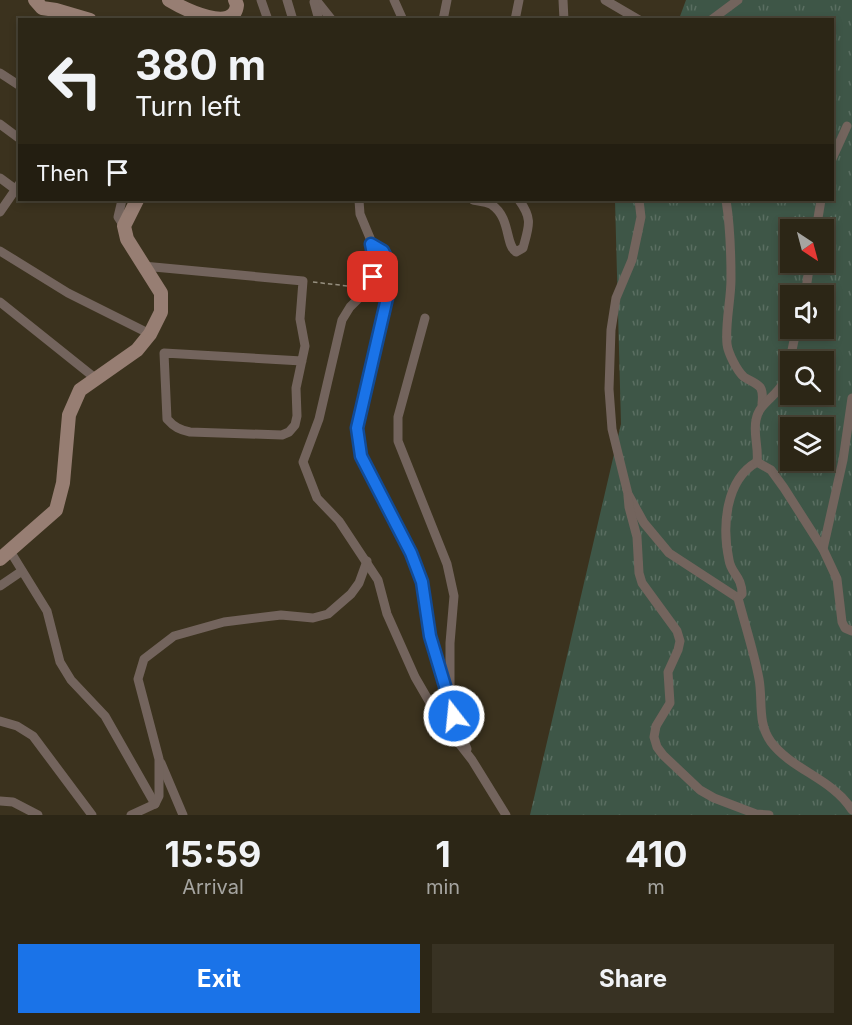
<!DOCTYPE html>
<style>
:root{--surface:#2c2616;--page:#383223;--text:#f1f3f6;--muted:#a6a5a1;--line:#484335;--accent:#1a73e8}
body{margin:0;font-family:Inter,sans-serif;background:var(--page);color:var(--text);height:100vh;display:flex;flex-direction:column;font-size:22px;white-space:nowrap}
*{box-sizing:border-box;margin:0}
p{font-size:20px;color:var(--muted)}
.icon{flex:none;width:33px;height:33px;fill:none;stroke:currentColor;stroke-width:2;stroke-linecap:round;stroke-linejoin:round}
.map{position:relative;height:815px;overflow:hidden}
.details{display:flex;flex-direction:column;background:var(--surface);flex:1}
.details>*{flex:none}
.top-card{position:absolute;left:18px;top:18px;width:816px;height:183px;border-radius:0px;box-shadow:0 3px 9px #0003,0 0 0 2px var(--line);background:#2c2616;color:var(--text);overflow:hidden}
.needle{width:39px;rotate:144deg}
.buttons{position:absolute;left:780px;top:219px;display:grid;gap:12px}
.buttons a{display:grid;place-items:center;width:54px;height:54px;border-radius:0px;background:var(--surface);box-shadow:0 3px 9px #0003,0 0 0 2px var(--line);font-size:30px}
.pin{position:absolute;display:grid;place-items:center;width:51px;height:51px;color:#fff;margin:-26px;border-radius:12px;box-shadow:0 3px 9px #0006}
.me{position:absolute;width:66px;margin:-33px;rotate:344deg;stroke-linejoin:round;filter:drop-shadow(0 0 4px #0008)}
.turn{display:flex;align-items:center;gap:21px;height:126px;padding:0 18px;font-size:27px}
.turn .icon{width:78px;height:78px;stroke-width:2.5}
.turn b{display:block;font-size:42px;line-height:51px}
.then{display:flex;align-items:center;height:57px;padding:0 18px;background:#0003;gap:12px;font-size:22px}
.eta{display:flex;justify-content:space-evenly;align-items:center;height:102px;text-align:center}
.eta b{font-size:36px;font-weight:700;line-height:42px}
.button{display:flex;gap:12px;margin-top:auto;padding:12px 18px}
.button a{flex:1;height:69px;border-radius:0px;background:var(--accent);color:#fff;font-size:24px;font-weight:700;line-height:69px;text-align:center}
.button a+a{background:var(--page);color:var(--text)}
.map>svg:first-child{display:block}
</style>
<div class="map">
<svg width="852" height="815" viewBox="0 0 852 815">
<defs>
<pattern id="grass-tufts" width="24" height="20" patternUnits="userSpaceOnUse" patternTransform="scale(1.5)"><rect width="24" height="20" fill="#3e5647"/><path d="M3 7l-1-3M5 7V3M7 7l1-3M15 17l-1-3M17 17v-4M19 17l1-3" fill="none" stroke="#5a6e61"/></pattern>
</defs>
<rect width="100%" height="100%" fill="#3b321e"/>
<!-- grass -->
<path fill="url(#grass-tufts)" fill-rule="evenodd" d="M686 0H852V815H530L621 424 615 200H832V20L679 19ZM790 230H824V262H790ZM790 296H824V328H790ZM790 362H824V394H790ZM790 428H824V460H790Z"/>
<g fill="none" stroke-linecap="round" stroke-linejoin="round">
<!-- path -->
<path stroke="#979080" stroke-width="1.5" stroke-dasharray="4.5 3" stroke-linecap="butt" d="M313 282 356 287"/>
<!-- minor -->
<g stroke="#73645d" stroke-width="9">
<path d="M261 0 268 20"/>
<path d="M287 0 293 20"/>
<path d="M316 0 332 20"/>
<path d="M394 0 403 20"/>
<path d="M563 0 564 20"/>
<path d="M605 0 639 20"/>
<path d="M314 2 319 20"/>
<path d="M443 20 447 0"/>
<path d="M515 20 519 0"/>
<path d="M711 20 738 0"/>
<path d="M0 73 20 86"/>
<path d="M0 124 20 139"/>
<path d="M832 159 847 126"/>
<path d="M0 178 15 189"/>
<path d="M122 200 118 217 124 226"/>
<path d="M359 200 360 214 370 238 374 259 373 277 369 288 350 307 342 320 319 419 303 462 317 498 339 521 378 580 387 614 415 677 437 715 472 760 506 815"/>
<path d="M473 200C479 201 488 202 492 205 511 218 505 245 516 252L523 248C529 226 533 219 519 200"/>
<path d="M639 200 641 217 632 260 616 298 611 330 609 389 612 429 628 494 644 523 669 553 738 598 742 594C742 576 731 574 729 560 722 527 725 480 757 462L771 470 784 488 823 549 837 579 842 622 845 628 852 631"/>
<path d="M726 200C730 225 731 253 731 279 731 300 725 323 727 344 728 353 737 371 744 377 759 386 764 384 762 404"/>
<path d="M0 212 20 183"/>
<path d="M816 230 821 200"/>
<path d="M371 244 383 251 386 257 387 298 357 428 361 456 411 553 422 582 430 636 450 700"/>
<path d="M0 251 68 293 150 334"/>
<path d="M143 266 303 281 300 319 305 346 296 388 297 416 295 425 289 432 282 435 190 432C180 430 174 427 167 419L164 353 302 361"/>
<path d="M805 296 810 262"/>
<path d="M0 302 95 378"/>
<path d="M425 318 398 417V441L447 564 454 596 450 643V700L454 716 467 749"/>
<path d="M757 462C759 449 753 434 756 420 759 403 775 398 783 383 790 367 792 346 797 328"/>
<path d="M628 496 629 507 637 537 639 573 642 583 677 631 680 641 678 650 668 672 670 703 656 726 654 737 657 747 663 755 700 790 714 798 756 814 769 815"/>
<path d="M823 549 843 460 852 398"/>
<path d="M10 551 47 611 60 662 71 680 105 716 155 804"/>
<path d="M0 586 22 571"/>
<path d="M738 598C745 625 754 652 759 679 763 700 757 723 771 742 792 770 833 779 852 810"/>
<path d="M0 721 17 726 33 736 92 815"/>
<path d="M161 763 183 815"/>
<path d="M0 801 13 802 38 815"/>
<path d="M131 815 155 804 159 796V759L138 679 144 659 174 636 224 622 281 615 313 618 328 614 351 594 359 583 367 561"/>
</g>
<!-- secondary -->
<g stroke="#977e73" stroke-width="14">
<path d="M35 0 42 8 56 10 90 20"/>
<path d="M169 0C184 9 234 34 237 5L235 0"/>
<path d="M0 559 56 510 63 483 69 415 80 390 137 350 150 334 161 312V293L127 239 124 226 137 200"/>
</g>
</g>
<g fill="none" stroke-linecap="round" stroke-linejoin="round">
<defs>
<path id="route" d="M373 277 374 259 371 244 383 251 386 257 387 298 357 428 361 456 411 553 422 582 430 636 454 716"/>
</defs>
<!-- route casing -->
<use href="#route" stroke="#114b97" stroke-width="15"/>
<!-- route -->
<use href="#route" stroke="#1a73e8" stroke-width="10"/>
</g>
</svg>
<div class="buttons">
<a><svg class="needle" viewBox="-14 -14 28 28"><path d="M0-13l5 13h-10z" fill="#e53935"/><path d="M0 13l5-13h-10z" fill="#a6a5a1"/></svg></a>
<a><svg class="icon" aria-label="sound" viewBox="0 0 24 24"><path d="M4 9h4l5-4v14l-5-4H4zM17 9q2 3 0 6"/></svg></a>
<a><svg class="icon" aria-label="search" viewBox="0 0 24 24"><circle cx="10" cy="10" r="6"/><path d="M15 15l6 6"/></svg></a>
<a><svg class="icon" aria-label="layers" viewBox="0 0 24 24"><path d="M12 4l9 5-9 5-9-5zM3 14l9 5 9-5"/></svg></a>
</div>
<div class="pin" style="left:373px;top:277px;background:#d93025"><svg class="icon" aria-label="arrive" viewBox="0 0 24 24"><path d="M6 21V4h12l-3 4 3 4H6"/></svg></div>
<svg class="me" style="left:454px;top:716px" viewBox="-20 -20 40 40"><circle r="17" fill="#1a73e8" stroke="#fff" stroke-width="3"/><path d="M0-11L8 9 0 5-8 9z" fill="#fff"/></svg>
<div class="top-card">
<div class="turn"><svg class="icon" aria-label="left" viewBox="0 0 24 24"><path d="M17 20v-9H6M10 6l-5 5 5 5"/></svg><div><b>380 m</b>Turn left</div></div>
<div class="then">Then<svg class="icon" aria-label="arrive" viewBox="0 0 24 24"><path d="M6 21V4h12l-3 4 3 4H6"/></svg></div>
</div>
</div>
<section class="details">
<div class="eta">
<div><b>15:59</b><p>Arrival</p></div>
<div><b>1</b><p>min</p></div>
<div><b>410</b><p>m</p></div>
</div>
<div class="button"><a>Exit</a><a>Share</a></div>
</section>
